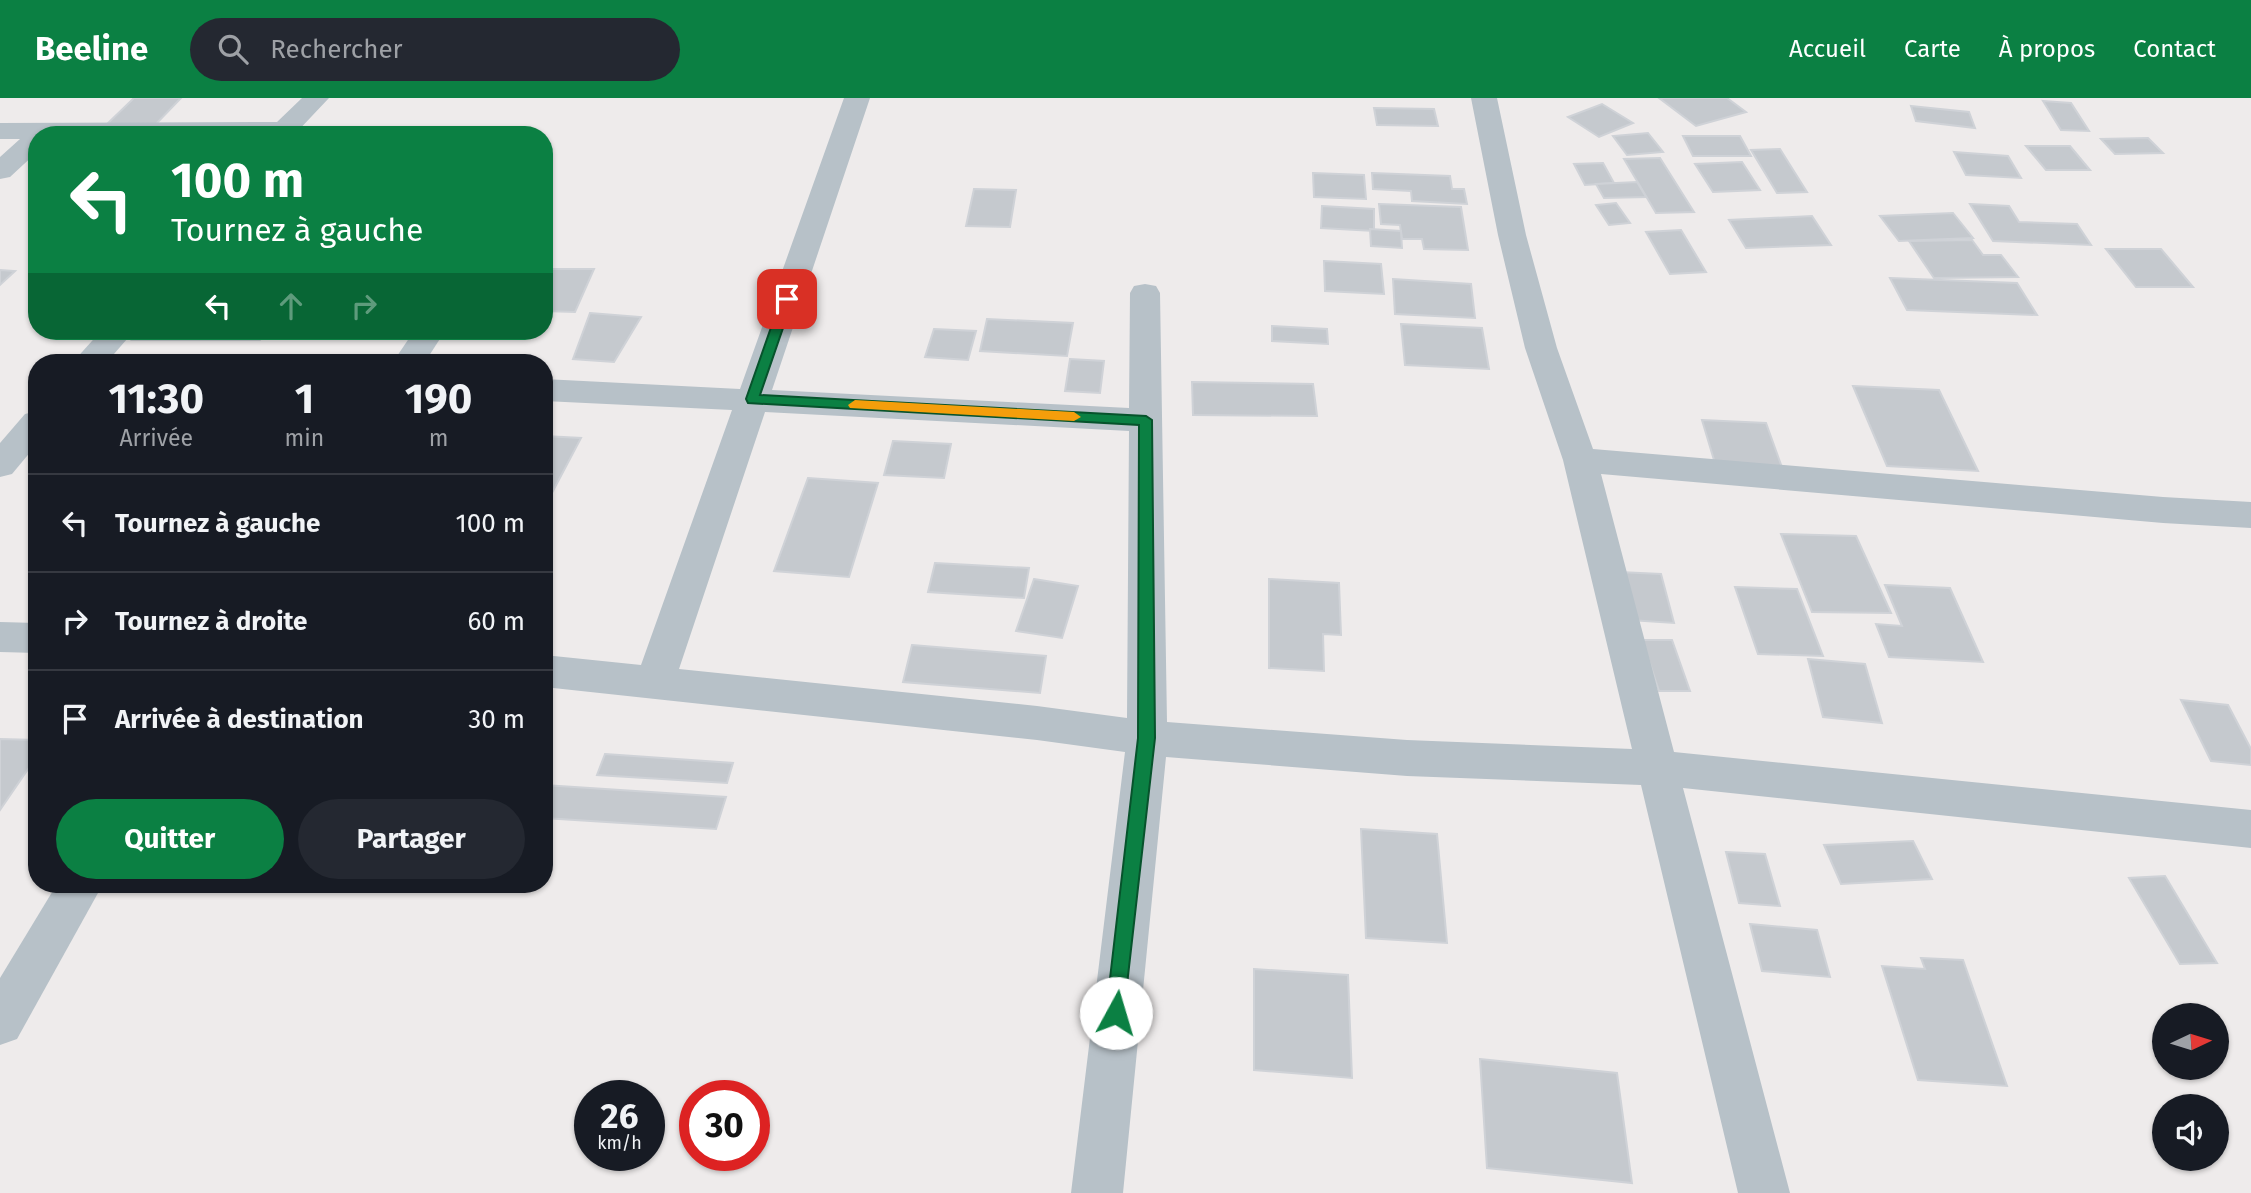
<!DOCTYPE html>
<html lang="fr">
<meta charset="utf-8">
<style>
:root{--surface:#171b24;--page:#242831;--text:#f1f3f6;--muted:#9ea1a6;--line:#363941;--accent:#0b8043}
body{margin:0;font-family:"Fira Sans",sans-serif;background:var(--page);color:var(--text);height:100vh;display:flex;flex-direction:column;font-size:26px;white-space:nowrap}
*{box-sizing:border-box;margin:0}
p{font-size:23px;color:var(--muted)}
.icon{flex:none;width:38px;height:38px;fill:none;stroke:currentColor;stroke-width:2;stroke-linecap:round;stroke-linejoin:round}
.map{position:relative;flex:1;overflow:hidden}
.sheet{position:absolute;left:28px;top:256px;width:525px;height:539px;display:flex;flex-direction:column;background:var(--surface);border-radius:28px;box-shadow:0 2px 5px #0004}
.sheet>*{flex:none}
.guide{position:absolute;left:28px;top:28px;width:525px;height:214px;border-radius:28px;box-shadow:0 2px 5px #0004;background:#0b8043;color:#fff;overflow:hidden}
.needle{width:46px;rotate:86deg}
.controls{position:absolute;left:2152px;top:905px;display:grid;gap:14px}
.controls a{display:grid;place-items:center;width:77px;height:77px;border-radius:50%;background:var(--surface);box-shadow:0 2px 5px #0004;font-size:35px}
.speed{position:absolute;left:574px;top:982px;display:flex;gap:14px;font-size:35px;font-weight:700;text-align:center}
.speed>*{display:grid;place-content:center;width:91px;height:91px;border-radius:50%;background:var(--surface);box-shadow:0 2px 5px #0004;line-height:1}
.speed small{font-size:18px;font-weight:400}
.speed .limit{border:10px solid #d22;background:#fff;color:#111}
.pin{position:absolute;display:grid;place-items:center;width:60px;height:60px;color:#fff;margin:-30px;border-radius:14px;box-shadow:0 4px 10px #0006}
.me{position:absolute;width:77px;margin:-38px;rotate:6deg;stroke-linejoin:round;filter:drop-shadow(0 0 5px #0008)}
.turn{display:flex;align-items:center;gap:24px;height:147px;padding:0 28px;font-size:32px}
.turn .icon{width:91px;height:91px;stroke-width:2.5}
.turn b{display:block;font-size:49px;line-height:60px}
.lanes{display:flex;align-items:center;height:66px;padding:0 28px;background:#0003;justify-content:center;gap:35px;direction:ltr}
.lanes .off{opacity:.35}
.eta{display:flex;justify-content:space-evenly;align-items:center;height:119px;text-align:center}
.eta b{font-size:42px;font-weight:700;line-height:49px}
.primary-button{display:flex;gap:14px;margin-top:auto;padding:14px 28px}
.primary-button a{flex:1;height:80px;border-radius:42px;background:var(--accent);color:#fff;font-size:28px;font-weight:700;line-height:80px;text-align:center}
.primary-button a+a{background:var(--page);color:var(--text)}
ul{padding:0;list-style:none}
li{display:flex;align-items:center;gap:21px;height:98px;padding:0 28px;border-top:2px solid var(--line)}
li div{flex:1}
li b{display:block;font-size:26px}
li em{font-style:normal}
header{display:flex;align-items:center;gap:42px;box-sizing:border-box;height:98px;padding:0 35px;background:var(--accent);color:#fff}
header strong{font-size:33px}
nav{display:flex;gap:38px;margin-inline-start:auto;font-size:24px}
.search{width:490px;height:63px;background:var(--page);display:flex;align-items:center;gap:18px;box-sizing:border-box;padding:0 24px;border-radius:38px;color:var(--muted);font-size:26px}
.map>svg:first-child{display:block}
</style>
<header>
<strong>Beeline</strong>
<div class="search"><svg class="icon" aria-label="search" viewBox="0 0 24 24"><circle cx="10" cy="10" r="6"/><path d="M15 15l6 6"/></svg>Rechercher</div>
<nav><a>Accueil</a><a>Carte</a><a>À propos</a><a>Contact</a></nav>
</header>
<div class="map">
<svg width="2251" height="1095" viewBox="0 0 2251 1095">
<rect width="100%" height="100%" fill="#eeebeb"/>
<!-- building -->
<g fill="#c5c9ce" stroke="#cfd2d7" stroke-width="2">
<path d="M134 0H181L154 28 106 27Z"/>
<path d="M1659 0H1727L1746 14 1696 28Z"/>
<path d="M2043 3 2071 5 2089 33 2061 32Z"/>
<path d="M1602 6 1633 25 1599 39 1568 19Z"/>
<path d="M1911 8 1969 14 1975 30 1916 23Z"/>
<path d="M1374 10 1434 11 1438 28 1377 27Z"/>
<path d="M1648 35 1663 54 1627 57 1613 38Z"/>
<path d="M1683 38H1740L1751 58H1693Z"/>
<path d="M2148 40 2163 55 2115 56 2101 41Z"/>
<path d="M2026 48H2070L2090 72H2046Z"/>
<path d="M1780 51 1807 94 1777 95 1751 52Z"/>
<path d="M1954 54 2008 58 2021 80 1966 77Z"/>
<path d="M1660 60 1694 114 1656 115 1624 61Z"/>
<path d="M1742 64 1760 92 1713 94 1695 66Z"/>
<path d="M1603 65 1614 85 1585 87 1574 66Z"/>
<path d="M1313 75 1364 77 1366 101 1314 99Z"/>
<path d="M1372 75 1450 78 1452 91H1464L1467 106 1412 103 1411 93 1373 91Z"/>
<path d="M1637 84 1646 99 1604 100 1596 86Z"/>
<path d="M974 91 1016 92 1010 129 966 128Z"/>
<path d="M1616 105 1630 125 1609 127 1596 107Z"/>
<path d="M1379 106 1461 109 1468 152 1424 151 1422 141H1402L1400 127 1381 126Z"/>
<path d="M1970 106 2009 108 2019 124 2077 126 2091 147 1993 143Z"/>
<path d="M1322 108 1374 111V133L1321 130Z"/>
<path d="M1953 115 1973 140 1899 143 1880 118Z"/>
<path d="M1812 118 1831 147 1746 150 1729 122Z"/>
<path d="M1370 131 1401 133 1402 150 1371 148Z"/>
<path d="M1681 132 1706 174 1670 176 1646 134Z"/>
<path d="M1972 142 1983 157H2001L2018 179 1934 180 1909 143Z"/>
<path d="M2106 151H2161L2193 189H2136Z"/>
<path d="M1324 163 1381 166 1384 196 1325 193Z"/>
<path d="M544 171H594L575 214 544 213Z"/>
<path d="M0 172 15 173 0 187Z"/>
<path d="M1890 180 2017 185 2037 217 1907 212Z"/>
<path d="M1393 181 1471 186 1475 220 1395 216Z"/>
<path d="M590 215 641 219 614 264 573 261Z"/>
<path d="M987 221 1073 225 1067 258 980 253Z"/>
<path d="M1401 226 1482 230 1489 271 1405 267Z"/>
<path d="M1272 228 1327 231 1328 246 1272 243Z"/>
<path d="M934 231 976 233 968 262 925 259Z"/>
<path d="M139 233H266L260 242H132Z"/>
<path d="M1070 261 1104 263 1100 295 1065 293Z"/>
<path d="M1192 284 1313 286 1317 318 1193 317Z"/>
<path d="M1853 288 1939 292 1978 373 1887 368Z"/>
<path d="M1702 322 1766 325 1784 375 1717 372Z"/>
<path d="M544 338 581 340 544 410Z"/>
<path d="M893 343 951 346 944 380 884 377Z"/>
<path d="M808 380 878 385 849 479 774 473Z"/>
<path d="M1781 436 1856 438 1891 515 1812 514Z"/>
<path d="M935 465 1029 470 1024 500 928 494Z"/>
<path d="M1619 474 1661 476 1674 525 1630 522Z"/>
<path d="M1034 481 1078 488 1062 540 1016 533Z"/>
<path d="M1269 481 1339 485 1341 537 1323 536 1324 573 1269 570Z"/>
<path d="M1885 487 1950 490 1983 564 1889 559 1876 526 1902 528Z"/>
<path d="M1735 489 1797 491 1823 558 1758 556Z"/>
<path d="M1642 542H1672L1690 593H1659Z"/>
<path d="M912 547 1046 558 1040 595 903 584Z"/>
<path d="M1808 561 1865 566 1882 625 1823 619Z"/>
<path d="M2181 602 2228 607 2251 651V667L2211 663Z"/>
<path d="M0 641 37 642V658L0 712Z"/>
<path d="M605 656 733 665 727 685 597 677Z"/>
<path d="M544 687 726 699 716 731 544 720Z"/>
<path d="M1361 731 1437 736 1447 845 1366 840Z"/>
<path d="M1913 743 1932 781 1841 786 1824 747Z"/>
<path d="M1726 754 1765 756 1780 808 1739 805Z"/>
<path d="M2165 778 2217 865 2180 866 2129 780Z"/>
<path d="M1750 826 1817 832 1830 879 1762 873Z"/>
<path d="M1921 860 1963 862 2007 988 1918 982 1882 868 1925 871Z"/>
<path d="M1254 871 1348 877 1352 980 1254 972Z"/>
<path d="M1480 961 1617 975 1632 1085 1487 1070Z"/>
</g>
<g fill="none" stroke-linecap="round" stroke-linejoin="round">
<!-- minor -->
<g fill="#b7c1c8" fill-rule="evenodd">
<path d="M302 0H329L294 37H37V54L10 79 0 81V59L20 41H0V25L277 24Z"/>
<path d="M844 0H870L772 292 1129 310 1130 195 1134 188 1145 186 1156 188 1160 195 1167 624 1407 642 1632 651 1563 362 1525 250 1498 137 1471 0H1497L1526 137 1557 250 1593 351 2163 399 2251 404V430L2163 425 1601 376 1674 654 2251 712V750L1683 690 1790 1095H1738L1641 687 1407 678 1166 659 1123 1095H1071L1125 654 1037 642 544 589V557L641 567 732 312 544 303V281L740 291ZM765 314 1129 333 1127 620 1037 608 679 571Z"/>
<path d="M101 233H134L107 264H73Z"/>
<path d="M414 233H445L425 264H393Z"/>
<path d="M37 313V346L12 376 0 379V345L25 316Z"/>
<path d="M0 524 37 525V555L0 554Z"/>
<path d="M57 786H103L17 941 0 947V880Z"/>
</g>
</g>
<!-- route -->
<path fill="#0b8043" stroke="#07532c" stroke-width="2" d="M787 197 793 201 760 297 1146 318 1152 322 1155 640 1123 922 1116 925 1109 922 1106 915 1138 640 1139 327 748 305 746 301 781 201Z"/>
<!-- slow -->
<path fill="#f59e0b" d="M855 302 1074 314 1081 319 1074 323 850 310 848 307Z"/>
</svg>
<div class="controls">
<a><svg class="needle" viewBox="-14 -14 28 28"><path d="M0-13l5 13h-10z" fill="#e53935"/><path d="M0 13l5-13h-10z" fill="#9ea1a6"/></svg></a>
<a><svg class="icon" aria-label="sound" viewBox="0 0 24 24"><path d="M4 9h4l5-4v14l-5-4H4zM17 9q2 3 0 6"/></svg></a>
</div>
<div class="speed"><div>26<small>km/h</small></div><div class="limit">30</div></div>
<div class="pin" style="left:787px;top:201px;background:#d93025"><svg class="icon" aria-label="arrive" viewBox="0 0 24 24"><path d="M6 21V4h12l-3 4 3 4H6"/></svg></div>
<svg class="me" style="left:1116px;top:915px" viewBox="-20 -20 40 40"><circle r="19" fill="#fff"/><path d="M0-13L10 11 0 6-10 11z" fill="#0b8043"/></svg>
<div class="guide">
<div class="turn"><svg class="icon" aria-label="left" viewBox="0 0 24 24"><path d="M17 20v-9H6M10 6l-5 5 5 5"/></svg><div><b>100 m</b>Tournez à gauche</div></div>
<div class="lanes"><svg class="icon" aria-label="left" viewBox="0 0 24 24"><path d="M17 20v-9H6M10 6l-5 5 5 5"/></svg><svg class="icon off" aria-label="ahead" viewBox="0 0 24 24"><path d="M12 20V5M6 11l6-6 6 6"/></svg><svg class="icon off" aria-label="right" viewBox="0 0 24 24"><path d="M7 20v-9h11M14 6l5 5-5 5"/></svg></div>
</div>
<section class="sheet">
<div class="eta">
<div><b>11:30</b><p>Arrivée</p></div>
<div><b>1</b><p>min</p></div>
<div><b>190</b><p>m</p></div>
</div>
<ul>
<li><svg class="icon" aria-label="left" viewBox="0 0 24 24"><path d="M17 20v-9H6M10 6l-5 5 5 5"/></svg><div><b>Tournez à gauche</b></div><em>100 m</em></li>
<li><svg class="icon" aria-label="right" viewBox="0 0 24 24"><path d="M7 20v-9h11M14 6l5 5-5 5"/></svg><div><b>Tournez à droite</b></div><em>60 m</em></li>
<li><svg class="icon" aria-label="arrive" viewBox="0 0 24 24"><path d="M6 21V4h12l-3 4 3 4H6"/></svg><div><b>Arrivée à destination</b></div><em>30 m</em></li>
</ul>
<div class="primary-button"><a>Quitter</a><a>Partager</a></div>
</section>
</div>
